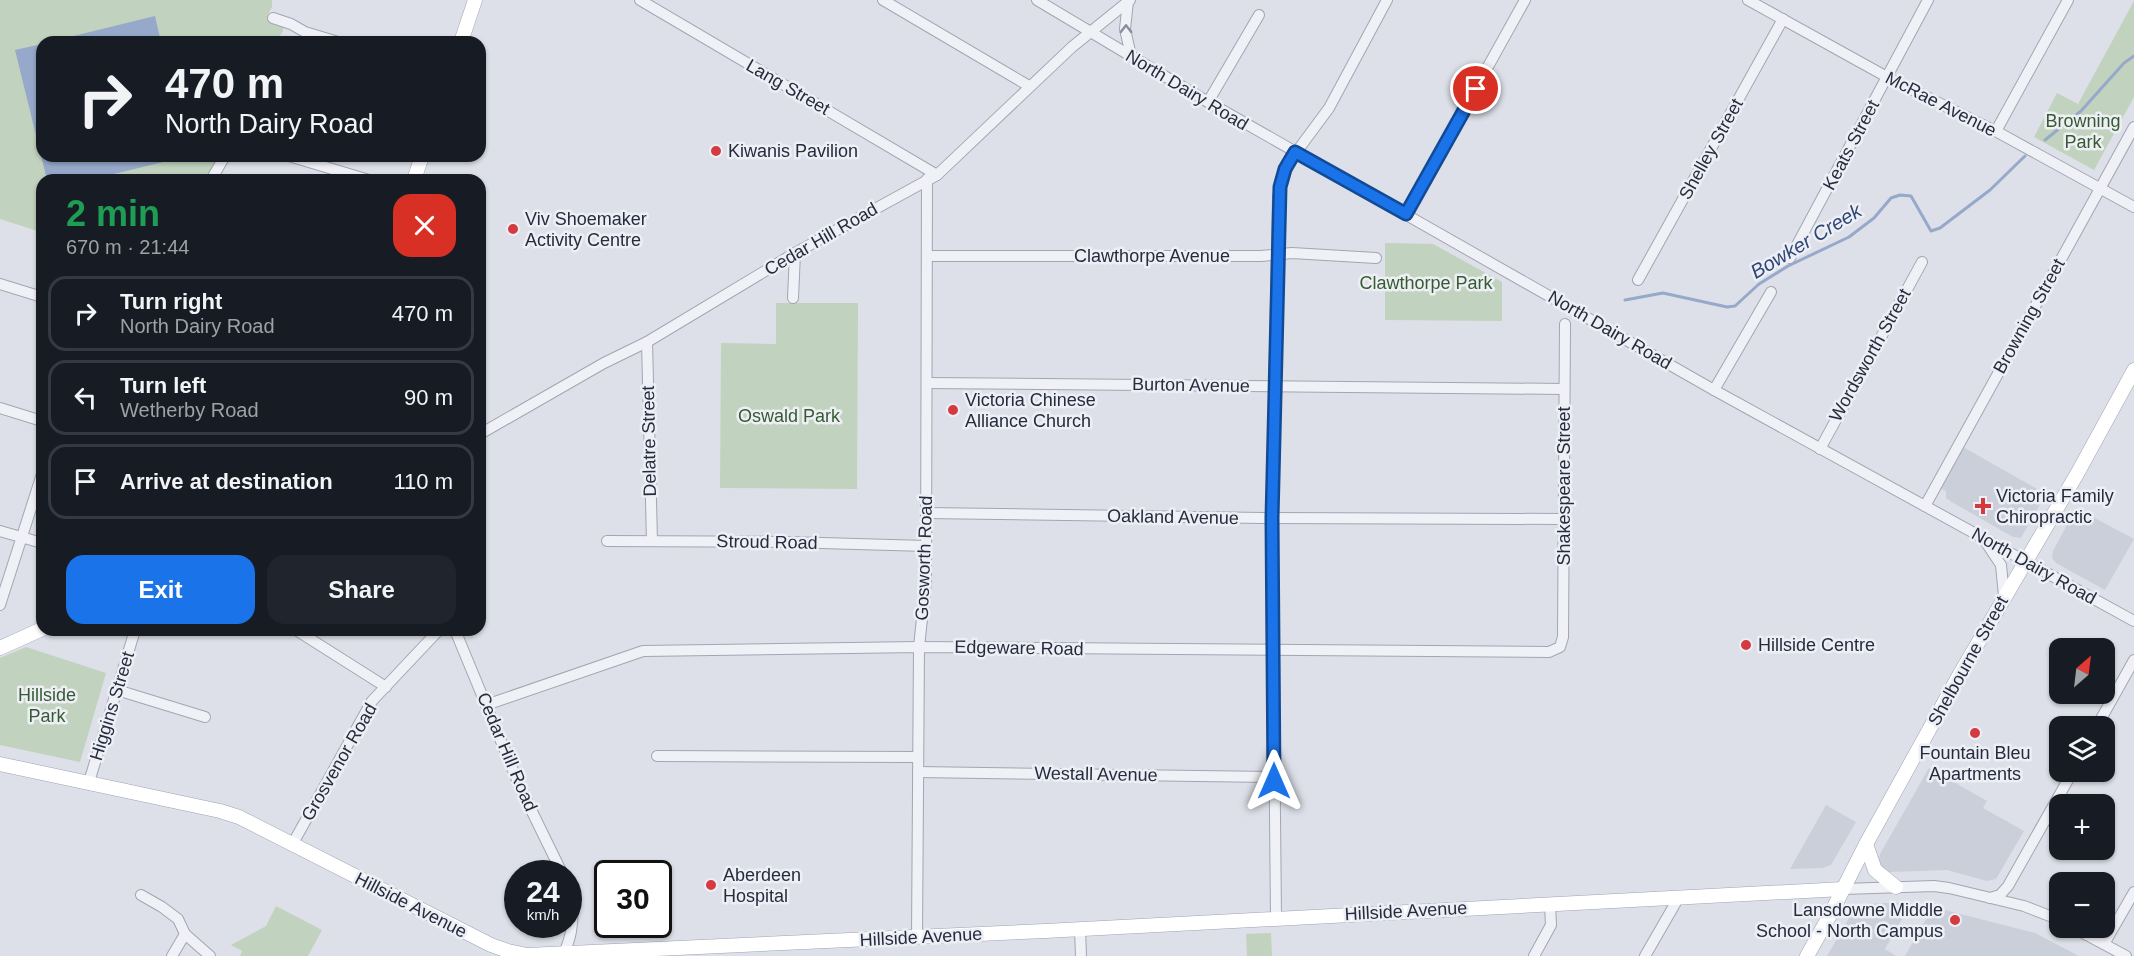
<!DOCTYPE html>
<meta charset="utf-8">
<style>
:root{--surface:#171b24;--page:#20242c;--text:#f1f3f6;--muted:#9ea1a6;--line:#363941;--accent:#1a73e8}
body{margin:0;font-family:Arial,sans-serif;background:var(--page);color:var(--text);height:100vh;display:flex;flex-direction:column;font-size:22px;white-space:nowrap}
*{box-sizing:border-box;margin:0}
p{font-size:20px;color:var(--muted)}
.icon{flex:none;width:33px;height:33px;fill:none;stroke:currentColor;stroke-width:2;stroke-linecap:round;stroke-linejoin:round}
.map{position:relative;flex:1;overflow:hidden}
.side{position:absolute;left:36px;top:174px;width:450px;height:462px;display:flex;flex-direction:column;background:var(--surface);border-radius:18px;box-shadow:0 2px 4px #0004}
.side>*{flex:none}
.guide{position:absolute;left:36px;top:36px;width:450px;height:126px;border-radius:18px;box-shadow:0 2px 4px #0004;background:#171b24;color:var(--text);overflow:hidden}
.needle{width:39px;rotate:28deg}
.buttons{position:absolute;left:2049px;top:638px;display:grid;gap:12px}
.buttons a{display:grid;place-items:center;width:66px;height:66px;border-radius:12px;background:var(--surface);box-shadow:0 2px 4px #0004;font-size:30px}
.speed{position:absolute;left:504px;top:860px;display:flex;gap:12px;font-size:30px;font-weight:700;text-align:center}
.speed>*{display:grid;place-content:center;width:78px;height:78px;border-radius:50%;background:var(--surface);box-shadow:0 2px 4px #0004;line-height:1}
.speed small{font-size:15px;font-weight:400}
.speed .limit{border:3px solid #111;border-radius:9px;background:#fff;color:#111}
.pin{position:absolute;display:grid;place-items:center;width:51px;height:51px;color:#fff;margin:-26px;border:3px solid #fff;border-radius:50%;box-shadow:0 2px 6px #0007}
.me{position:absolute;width:66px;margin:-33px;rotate:0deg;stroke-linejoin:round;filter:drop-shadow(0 0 4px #0008)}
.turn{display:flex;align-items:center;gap:21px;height:126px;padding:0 30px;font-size:27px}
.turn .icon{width:78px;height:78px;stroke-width:2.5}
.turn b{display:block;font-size:42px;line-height:51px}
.round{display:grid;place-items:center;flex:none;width:63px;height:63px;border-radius:18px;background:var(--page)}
.summary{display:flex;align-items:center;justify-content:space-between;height:102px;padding:0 30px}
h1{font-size:36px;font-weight:700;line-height:45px;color:#1e9e55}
.action{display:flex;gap:12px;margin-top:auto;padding:12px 30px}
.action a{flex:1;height:69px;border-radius:18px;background:var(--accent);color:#fff;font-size:24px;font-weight:700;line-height:69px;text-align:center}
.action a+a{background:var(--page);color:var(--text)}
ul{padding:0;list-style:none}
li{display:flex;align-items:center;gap:18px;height:75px;margin:0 12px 9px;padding:0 18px;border:3px solid var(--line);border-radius:18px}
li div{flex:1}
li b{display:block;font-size:22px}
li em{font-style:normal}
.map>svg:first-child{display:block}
</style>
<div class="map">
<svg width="2134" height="956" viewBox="0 0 2134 956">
<rect width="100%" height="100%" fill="#dde0e8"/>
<!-- built -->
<g fill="#cbcfda">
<path d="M1963 447 2046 494 2021 538 2013 537 1950 501 1946 498V491L1940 488Z"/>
<path d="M2076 508 2134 539 2105 590 2056 563 2052 558 2053 551Z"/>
<path d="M1929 768 1987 801 1983 808 2024 831 1996 879 1987 881 1947 870 1890 872 1881 867 1879 860 1880 854Z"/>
<path d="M1826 805 1856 822 1831 865 1823 868 1790 869Z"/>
<path d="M1910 902 1911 903 1885 949 1896 956H1827L1856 906 1862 904Z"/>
<path d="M1933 907 2035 933 2079 956H1905Z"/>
</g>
<!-- green -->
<g fill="#c1d2be">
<path d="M0 0H272V7L267 16 269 19 284 23 283 31 276 42H42V156H218L219 158 207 180H42V235L41 232 0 219Z"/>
<path d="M2134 1V97L2094 170 2034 137 2057 93 2078 104Z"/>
<path d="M1385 243 1433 244 1502 282V321L1385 320Z"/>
<path d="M776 303H858L857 489 720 488 721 343 776 344Z"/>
<path d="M26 647 106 673 80 762 0 745V658Z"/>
<path d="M276 906 322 930 308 956H240L242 951 231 945 266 926Z"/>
<path d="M1271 933 1272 956H1247L1246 934Z"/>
</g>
<!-- water -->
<g fill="#96a9ca">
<path d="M155 16 161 42H49Z"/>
<path d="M42 44V156H188L89 180H47L15 50Z"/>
</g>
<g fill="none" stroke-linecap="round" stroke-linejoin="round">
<!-- stream -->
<g stroke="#96a9ca" stroke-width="3">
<path d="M2045 140 2081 111 2124 63 2134 56"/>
<path d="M1625 300 1663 293 1727 307 1735 306 1759 284 1788 266 1849 237 1874 218 1891 198 1900 195 1911 196 1931 231 1940 228 1990 190 2025 156"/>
</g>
<defs>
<g id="minor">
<path d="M640 0 937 175"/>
<path d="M883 0 1029 86"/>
<path d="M1037 0 1208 102 1714 390 2134 621"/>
<path d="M1748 0 1887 77 2001 134 2134 207"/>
<path d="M1128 1 1125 29 1131 56"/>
<path d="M273 18 291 24 305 32 338 42"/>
<path d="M1208 102 1259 15"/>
<path d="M1996 131 2068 0"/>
<path d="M289 156 369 180"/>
<path d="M211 180 225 156"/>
<path d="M1406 214 1525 0"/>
<path d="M928 256H1261L1292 253 1376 258"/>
<path d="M1790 258 1928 0"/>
<path d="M1638 280 1783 19"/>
<path d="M0 284 42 297"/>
<path d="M793 298 795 253"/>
<path d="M647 342 652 541"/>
<path d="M927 383 1564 389"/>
<path d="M1714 390 1771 292"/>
<path d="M0 408 42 421"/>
<path d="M480 434 604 363 647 342 795 253 937 175 1072 47 1130 0"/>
<path d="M1820 449 1922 262"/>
<path d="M1925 506 2134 127"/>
<path d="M926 513 1263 518 1563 519"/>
<path d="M0 531 42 543"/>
<path d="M607 541 787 542 926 546"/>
<path d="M1985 541 2001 565 2004 596"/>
<path d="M0 605 42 474"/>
<path d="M296 630 386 687"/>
<path d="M455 630 520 787 562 873"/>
<path d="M117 690 205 717"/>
<path d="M486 705 643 651 919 647 1549 652 1560 647 1563 637 1565 324"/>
<path d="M2097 726 2134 660"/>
<path d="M657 756 918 757"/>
<path d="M918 772 1274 777"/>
<path d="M89 782 135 630"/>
<path d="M292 845 372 701 439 630"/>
<path d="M1843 889 1934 886 1949 888 2024 906 2060 920"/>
<path d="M141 895 162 907 178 919 185 934 210 956"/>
<path d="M1990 898 2000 895 2008 886 2073 771"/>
<path d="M1276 917 1272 518 1278 196 1289 162 1329 108 1387 0"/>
<path d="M2072 927 2126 956"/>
<path d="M1080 929 1081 956"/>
<path d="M917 937 919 647 926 581 927 179"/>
<path d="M2104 944 2134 892"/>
<path d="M172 956 185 934"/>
<path d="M562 956C574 936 575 909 568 888"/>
<path d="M1534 956 1551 925 1550 904"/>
<path d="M1645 956 1679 897"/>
</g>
<g id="major">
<path d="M461 42 475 0"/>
<path d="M414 180 422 156"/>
<path d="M0 648 42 629"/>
<path d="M0 764 220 811 239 817 491 945 508 951 527 955 1045 931 1843 889"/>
<path d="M1866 844 1875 870 1896 887"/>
<path d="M1807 956 1829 917 1866 844 1961 672 2077 474 2134 370"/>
</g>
</defs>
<!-- minor casing -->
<use href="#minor" stroke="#a2a6b2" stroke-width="12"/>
<!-- major casing -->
<use href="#major" stroke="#9ca3b4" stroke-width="15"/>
<!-- minor -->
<use href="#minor" stroke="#f0f1f6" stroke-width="10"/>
<!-- major -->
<use href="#major" stroke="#fff" stroke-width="14"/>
</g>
<!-- one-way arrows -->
<defs><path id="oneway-chevron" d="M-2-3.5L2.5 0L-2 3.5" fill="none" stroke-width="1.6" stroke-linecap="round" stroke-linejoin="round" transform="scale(1.5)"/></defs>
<use stroke="#8b8e9a" href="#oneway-chevron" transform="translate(1126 29) rotate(-90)"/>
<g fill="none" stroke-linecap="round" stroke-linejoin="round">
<defs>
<path id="route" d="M1274 781 1272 518 1280 187 1285 169 1295 152 1406 214 1476 89"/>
</defs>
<!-- route casing -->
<use href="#route" stroke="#114b97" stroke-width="15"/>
<!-- route -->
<use href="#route" stroke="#1a73e8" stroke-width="10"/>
</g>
<!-- markers -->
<g fill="#d43b41" stroke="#edeff5" stroke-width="2">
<circle cx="716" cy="151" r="6"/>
<circle cx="513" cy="229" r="6"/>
<circle cx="953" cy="410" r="6"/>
<path d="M1980 497h6v6h6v6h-6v6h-6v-6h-6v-6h6z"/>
<circle cx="1746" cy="645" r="6"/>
<circle cx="1975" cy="733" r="6"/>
<circle cx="711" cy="885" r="6"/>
<circle cx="1955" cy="920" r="6"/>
</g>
<g text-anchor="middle" stroke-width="5" stroke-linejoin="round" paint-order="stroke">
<!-- street labels -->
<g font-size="18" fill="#262c3f" stroke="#edeff5">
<text transform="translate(788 87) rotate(30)" y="6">Lang Street</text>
<text transform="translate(1187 90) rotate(31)" y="6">North Dairy Road</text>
<text transform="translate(1941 104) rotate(27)" y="6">McRae Avenue</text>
<text transform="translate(1851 145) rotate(-62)" y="6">Keats Street</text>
<text transform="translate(1711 149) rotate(-61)" y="6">Shelley Street</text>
<text transform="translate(821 239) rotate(-30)" y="6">Cedar Hill Road</text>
<text x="1152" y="262">Clawthorpe Avenue</text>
<text transform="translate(2029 316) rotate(-61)" y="6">Browning Street</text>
<text transform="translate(1610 330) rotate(30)" y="6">North Dairy Road</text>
<text transform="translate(1870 355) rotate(-61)" y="6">Wordsworth Street</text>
<text transform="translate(1191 385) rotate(1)" y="6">Burton Avenue</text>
<text transform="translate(649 441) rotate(-91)" y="6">Delatre Street</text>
<text transform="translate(1564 486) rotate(-90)" y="6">Shakespeare Street</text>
<text transform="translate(1173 517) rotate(1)" y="6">Oakland Avenue</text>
<text transform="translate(767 542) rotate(1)" y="6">Stroud Road</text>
<text transform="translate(924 558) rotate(-88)" y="6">Gosworth Road</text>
<text transform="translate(2034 566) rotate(29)" y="6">North Dairy Road</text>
<text transform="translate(1019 648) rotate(1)" y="6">Edgeware Road</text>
<text transform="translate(1968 661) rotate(-61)" y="6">Shelbourne Street</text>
<text transform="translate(112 706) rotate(-73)" y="6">Higgins Street</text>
<text transform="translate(507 752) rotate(67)" y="6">Cedar Hill Road</text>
<text transform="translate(339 762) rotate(-60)" y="6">Grosvenor Road</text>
<text transform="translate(1096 774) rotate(1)" y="6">Westall Avenue</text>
<text transform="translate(411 905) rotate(27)" y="6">Hillside Avenue</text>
<text transform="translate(1406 911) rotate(-3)" y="6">Hillside Avenue</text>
<text transform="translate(921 937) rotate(-3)" y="6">Hillside Avenue</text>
</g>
<!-- park labels -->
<g font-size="18" fill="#365b33" stroke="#edeff5">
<text x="2083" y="127">Browning<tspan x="2083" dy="21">Park</tspan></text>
<text x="1426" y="289">Clawthorpe Park</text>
<text x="789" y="422">Oswald Park</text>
<text x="47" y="701">Hillside<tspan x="47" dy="21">Park</tspan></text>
</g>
<!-- poi labels -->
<g font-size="18" fill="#262c3f" stroke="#edeff5" text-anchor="start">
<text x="728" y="157">Kiwanis Pavilion</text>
<text x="525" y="225">Viv Shoemaker<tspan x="525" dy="21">Activity Centre</tspan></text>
<text x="965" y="406">Victoria Chinese<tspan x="965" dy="21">Alliance Church</tspan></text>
<text x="1996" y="502">Victoria Family<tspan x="1996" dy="21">Chiropractic</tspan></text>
<text x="1758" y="651">Hillside Centre</text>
<text x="1975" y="759" text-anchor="middle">Fountain Bleu<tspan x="1975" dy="21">Apartments</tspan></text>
<text x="723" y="881">Aberdeen<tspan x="723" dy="21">Hospital</tspan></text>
<text x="1943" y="916" text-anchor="end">Lansdowne Middle<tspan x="1943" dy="21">School - North Campus</tspan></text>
</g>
<!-- water labels -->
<g font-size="20" font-style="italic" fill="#2e4675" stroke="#edeff5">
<text transform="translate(1806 241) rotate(-31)" y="7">Bowker Creek</text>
</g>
</g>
</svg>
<div class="buttons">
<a><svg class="needle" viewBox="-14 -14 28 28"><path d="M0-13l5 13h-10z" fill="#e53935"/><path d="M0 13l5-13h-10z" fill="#9ea1a6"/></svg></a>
<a><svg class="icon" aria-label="layers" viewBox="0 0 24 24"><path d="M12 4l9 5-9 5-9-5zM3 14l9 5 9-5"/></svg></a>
<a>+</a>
<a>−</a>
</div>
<div class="speed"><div>24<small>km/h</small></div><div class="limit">30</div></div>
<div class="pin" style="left:1476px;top:89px;background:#d93025"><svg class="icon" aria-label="arrive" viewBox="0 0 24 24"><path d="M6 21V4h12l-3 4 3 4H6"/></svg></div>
<svg class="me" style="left:1274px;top:781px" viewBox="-20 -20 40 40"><path d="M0-17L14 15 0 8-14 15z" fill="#1a73e8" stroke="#fff" stroke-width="4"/></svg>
<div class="guide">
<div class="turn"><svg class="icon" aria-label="right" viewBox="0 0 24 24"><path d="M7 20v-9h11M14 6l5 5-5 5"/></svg><div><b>470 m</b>North Dairy Road</div></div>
</div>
<section class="side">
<div class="summary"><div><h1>2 min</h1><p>670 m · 21:44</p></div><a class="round" style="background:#d93025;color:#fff"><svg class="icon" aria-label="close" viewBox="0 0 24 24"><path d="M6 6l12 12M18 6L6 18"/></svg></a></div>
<ul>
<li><svg class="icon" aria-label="right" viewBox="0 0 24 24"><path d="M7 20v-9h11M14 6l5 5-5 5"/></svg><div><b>Turn right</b><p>North Dairy Road</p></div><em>470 m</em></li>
<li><svg class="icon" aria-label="left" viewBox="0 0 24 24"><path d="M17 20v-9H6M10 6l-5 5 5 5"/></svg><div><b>Turn left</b><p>Wetherby Road</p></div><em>90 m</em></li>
<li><svg class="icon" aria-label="arrive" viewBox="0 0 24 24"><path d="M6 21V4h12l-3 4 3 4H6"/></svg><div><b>Arrive at destination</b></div><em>110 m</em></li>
</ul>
<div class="action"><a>Exit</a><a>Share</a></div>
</section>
</div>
